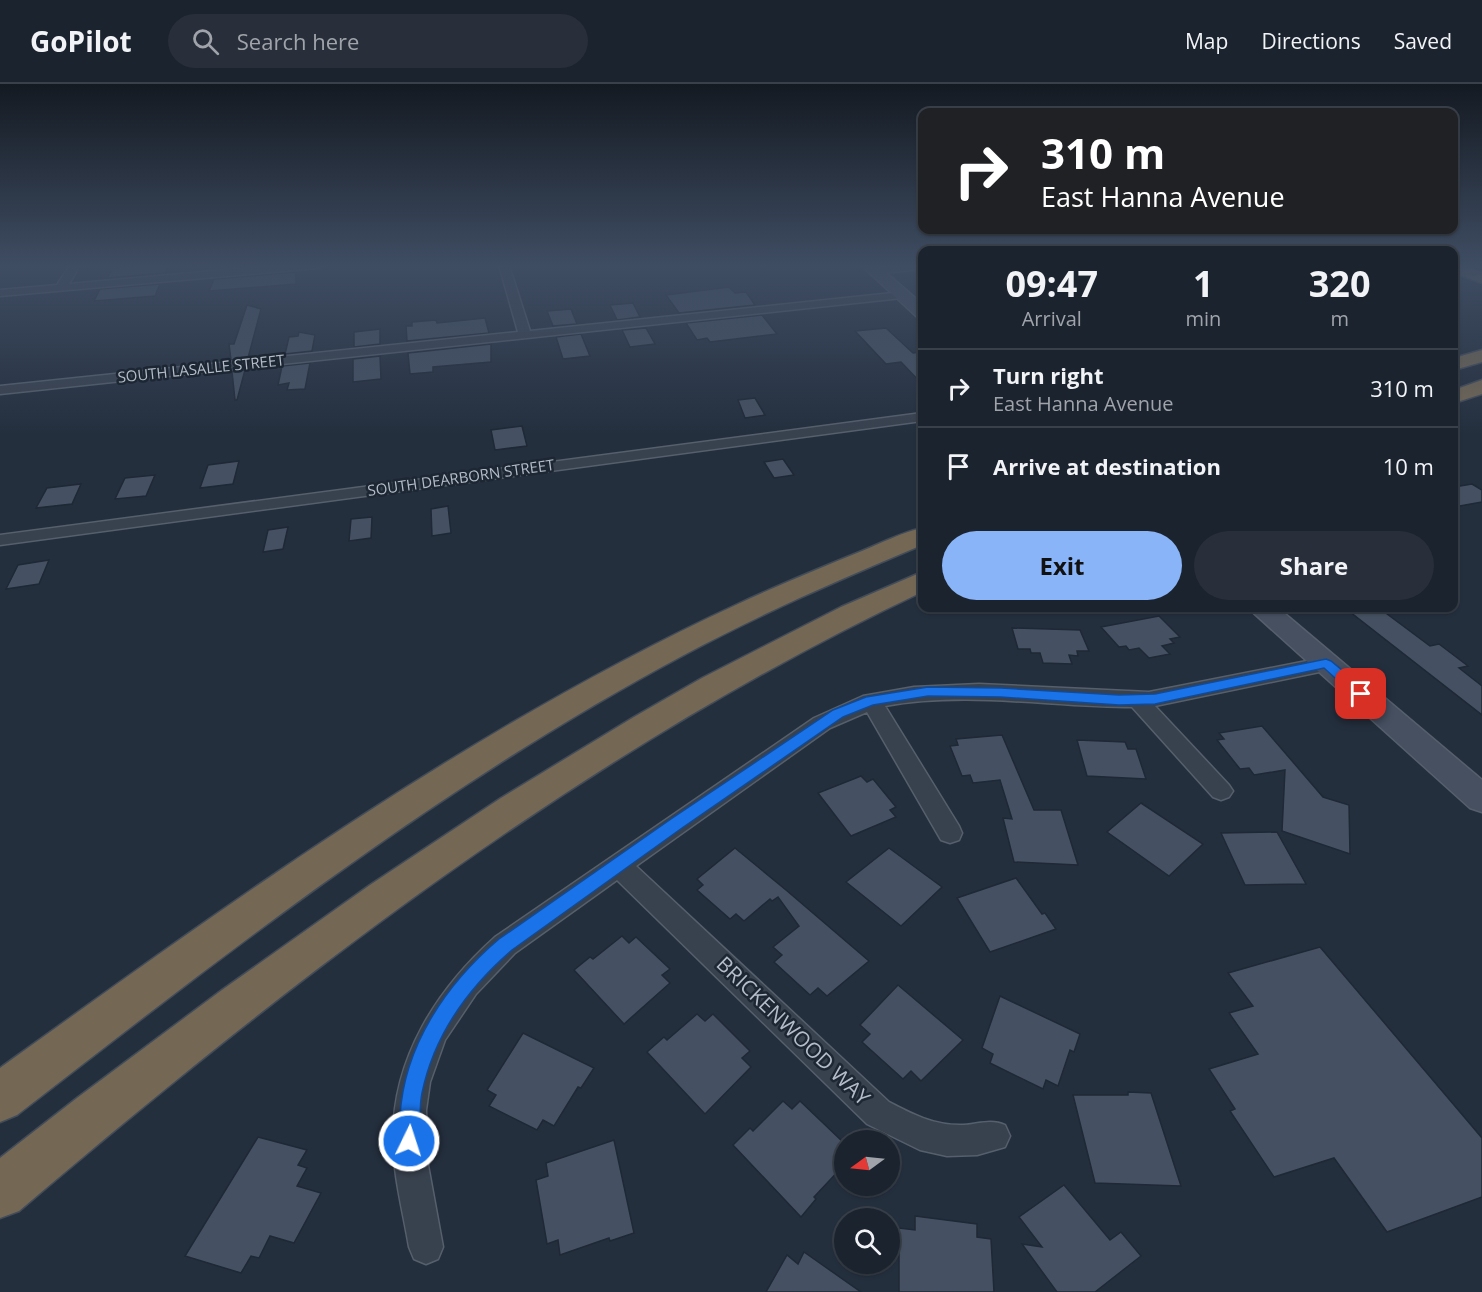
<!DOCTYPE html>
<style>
:root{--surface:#1b232e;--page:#282f3a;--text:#f1f3f6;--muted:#a0a4aa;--line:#39404a;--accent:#8ab4f8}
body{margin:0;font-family:"Open Sans",sans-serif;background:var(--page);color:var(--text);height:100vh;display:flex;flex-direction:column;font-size:22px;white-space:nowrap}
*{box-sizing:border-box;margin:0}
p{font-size:20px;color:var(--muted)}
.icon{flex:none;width:33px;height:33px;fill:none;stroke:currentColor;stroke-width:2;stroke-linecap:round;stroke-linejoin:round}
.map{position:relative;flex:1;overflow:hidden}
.panel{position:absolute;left:918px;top:162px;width:540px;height:366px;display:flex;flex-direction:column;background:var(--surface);border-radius:12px;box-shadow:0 2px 4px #0004,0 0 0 2px var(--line)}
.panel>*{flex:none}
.banner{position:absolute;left:918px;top:24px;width:540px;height:126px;border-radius:12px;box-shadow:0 2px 4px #0004,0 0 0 2px var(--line);background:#202124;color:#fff;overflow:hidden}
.needle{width:39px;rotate:255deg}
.tools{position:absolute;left:834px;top:1046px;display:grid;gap:12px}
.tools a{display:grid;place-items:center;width:66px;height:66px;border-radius:50%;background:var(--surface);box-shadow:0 2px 4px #0004,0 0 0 2px var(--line);font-size:30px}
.pin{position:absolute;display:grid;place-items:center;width:51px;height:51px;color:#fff;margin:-26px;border-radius:12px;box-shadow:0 3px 9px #0006}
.me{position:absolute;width:66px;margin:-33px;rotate:4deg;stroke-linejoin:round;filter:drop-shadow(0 0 4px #0008)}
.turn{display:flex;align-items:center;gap:21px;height:126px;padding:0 24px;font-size:27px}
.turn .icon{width:78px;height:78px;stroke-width:2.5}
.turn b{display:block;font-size:42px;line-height:51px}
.eta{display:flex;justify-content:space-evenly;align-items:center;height:102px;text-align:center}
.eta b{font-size:36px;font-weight:700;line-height:42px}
.button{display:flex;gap:12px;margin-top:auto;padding:12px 24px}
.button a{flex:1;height:69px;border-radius:36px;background:var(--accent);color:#111;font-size:24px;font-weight:700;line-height:69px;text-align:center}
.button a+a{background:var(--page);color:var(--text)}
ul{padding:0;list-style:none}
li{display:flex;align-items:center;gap:18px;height:78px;padding:0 24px;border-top:2px solid var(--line)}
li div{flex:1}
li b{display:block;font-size:22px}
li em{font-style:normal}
header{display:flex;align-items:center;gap:36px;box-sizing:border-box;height:84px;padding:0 30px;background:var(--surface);border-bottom:2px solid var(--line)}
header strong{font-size:28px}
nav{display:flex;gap:33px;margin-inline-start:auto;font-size:21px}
.search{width:420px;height:54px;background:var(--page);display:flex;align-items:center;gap:15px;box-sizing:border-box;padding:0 21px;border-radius:33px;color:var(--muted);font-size:22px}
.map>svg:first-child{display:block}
</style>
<header>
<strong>GoPilot</strong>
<div class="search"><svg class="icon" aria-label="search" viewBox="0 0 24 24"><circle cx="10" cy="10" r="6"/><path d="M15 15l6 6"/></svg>Search here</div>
<nav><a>Map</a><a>Directions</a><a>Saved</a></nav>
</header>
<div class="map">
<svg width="1482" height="1208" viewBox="0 0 1482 1208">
<rect width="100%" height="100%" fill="#242f3e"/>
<!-- building -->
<g fill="#455162" stroke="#1f2835" stroke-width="1.5">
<path d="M144 181H169L165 189 107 194 113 184Z"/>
<path d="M296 188V200L209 207 214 195Z"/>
<path d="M160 200 155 212 94 217 100 205Z"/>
<path d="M729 203 735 209 746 208 755 221 679 229 666 211Z"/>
<path d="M633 219 640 233 617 236 610 221Z"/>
<path d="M247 221 261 225 248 274 231 276 229 260H234Z"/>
<path d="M571 225 577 240 553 242 547 227Z"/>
<path d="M762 231 777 250 710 258 707 254 697 256 686 239Z"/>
<path d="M485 234 489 249 407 257 406 242H412V238L436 236 437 239Z"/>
<path d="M646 244 655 260 630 263 622 246Z"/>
<path d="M886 244 913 269 922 268V300L901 278 886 280 855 247Z"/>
<path d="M380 245V260L354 263V248Z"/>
<path d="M299 248 315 251 312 267 285 270 289 253 298 252Z"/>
<path d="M581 250 590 272 563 275 556 253Z"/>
<path d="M491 260V278L433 283V288L410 290 408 269Z"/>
<path d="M380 272 381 295 353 298V275Z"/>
<path d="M310 279 305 305 287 306 289 299 278 301 282 282Z"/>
<path d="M245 286 237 316H235L232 288Z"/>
<path d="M755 314 765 331 745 334 738 316Z"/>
<path d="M522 342 527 362 495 366 491 346Z"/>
<path d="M783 375 794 391 774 394 764 378Z"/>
<path d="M239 377 233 400 200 404 208 381Z"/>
<path d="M155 391 146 412 115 415 125 394Z"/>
<path d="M81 400 72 420 36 424 47 404Z"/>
<path d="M1472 400 1482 406V418L1454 423V403Z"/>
<path d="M448 422 451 449 432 452 431 425Z"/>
<path d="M372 433 371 454 349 457 351 435Z"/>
<path d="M288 443 283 465 263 468 268 446Z"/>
<path d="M49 476 39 500 6 505 18 481Z"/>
<path d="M1345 524H1379L1430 562 1439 560 1468 582 1459 584 1482 602V631Z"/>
<path d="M1159 532 1180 553 1170 555 1174 559 1162 562 1170 570 1149 574 1139 564 1129 566 1126 562 1119 563 1101 543Z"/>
<path d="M1012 544 1080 546 1089 567H1077L1078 572 1069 571 1072 580 1043 579 1040 569H1031L1030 565H1018Z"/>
<path d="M1262 642 1323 713 1349 721 1350 770 1282 747 1285 686 1254 691 1249 684 1240 685 1217 656 1224 655 1219 649Z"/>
<path d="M1002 651 1034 726H1061L1078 781 1014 778 1003 734 1012 735 1000 696 973 699 970 691 962 692 950 662 958 661 956 655Z"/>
<path d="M1077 656 1125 658 1128 665H1136L1146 695 1087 692Z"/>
<path d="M861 692 867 698 873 695 896 723 890 726 896 733 851 752 818 709Z"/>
<path d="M1141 719 1203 760 1169 792 1107 748Z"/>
<path d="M1277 748 1306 800 1245 801 1221 749Z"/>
<path d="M735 764 786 806 869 877 827 912 818 904 810 911 774 878 782 871 773 863 799 842 778 813 772 817 770 815 744 837 736 830 730 835 697 806 703 801 697 795Z"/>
<path d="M889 764 942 803 901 842 846 798Z"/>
<path d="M1016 794 1042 830 1045 829 1056 845 990 868 957 814Z"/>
<path d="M622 852 629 859 636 853 670 885 662 891 670 899 624 940 574 886 590 873 593 875Z"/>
<path d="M1320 863 1482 1054V1113L1387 1148 1334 1074 1274 1093 1230 1027 1235 1025 1209 985 1258 970 1229 929 1253 922 1228 889Z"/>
<path d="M898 901 963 956 921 997 911 987 903 995 862 958 870 950 860 941Z"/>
<path d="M1000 912 1080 950 1074 968 1070 966 1058 1002 1046 996 1043 1005 990 979 993 970 982 964Z"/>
<path d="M697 930 705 937 713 930 750 967 742 974 751 983 705 1030 647 968 664 953 667 956Z"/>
<path d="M523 949 594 984 581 1004 578 1003 554 1042 543 1036 537 1046 489 1022 496 1011 487 1006Z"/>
<path d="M1128 1008 1151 1009 1181 1102 1095 1099 1073 1011H1128Z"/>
<path d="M783 1017 792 1025 800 1017 844 1059 836 1068 844 1077V1081L814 1113 816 1115 801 1133 733 1061 750 1044 753 1047Z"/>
<path d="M258 1053 307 1066 298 1081 307 1084 297 1102 321 1109 294 1159 270 1152 259 1174 251 1172 241 1189 185 1172Z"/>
<path d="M614 1056 634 1149 610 1157 609 1154 560 1171 558 1156 547 1160 536 1096 548 1092 546 1079Z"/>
<path d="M1064 1101 1110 1156 1121 1148 1141 1172 1095 1208H1057L1022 1160 1042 1163 1019 1133Z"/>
<path d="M915 1132 977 1140V1153L991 1155 994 1208H899V1144L915 1146Z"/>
<path d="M804 1168 861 1208H766L787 1171 798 1180Z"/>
</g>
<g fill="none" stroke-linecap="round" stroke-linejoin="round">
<defs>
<g id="street">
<path d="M70 181H80L69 200 280 181H324L319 184 0 212V206L57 201Z"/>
<path d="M499 181H509L530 247 902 208 908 211 902 214 0 310V302L518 248Z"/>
<path d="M900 181H922V185L875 190 870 187 875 184Z"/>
<path d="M922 329V337L0 461V451Z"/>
<path d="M1327 573 1334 575 1337 580 1334 585 1155 622 1229 701 1233 707 1229 713 1221 716 1213 713 1132 623C1049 623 968 607 885 622L959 742 962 749 959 756 950 759 941 756 867 628 830 644 636 782 889 1018C912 1030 933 1041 960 1041 976 1041 990 1034 1005 1041L1010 1052 1005 1063 977 1071 947 1072 920 1066 867 1040 617 796 515 869 476 910 445 956 430 998 426 1026 428 1081 443 1163 438 1175 426 1180 414 1175 409 1163C403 1127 393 1091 393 1054 393 973 437 905 495 853L814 634 863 612 914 603 979 600 1149 608Z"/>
</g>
<g id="secondary">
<path d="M861 181H877L922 220V233L916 232Z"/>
<path d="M1248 524H1278L1482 696V728L1470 724Z"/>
</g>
<g id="highway">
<path d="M1454 181H1462L1482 188V199L1454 189Z"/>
<path d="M1482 266V278L1454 286V274Z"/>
<path d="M1482 296V310L1454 319V306Z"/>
<path d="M922 444V461C841 495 760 530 682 572 444 699 230 866 17 1031L0 1038V984C235 815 473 642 738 520 779 501 820 484 862 467 881 459 901 449 922 444Z"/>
<path d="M922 488V508C591 664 297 890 19 1127L0 1134V1074L77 1014 222 906 370 801 501 714 634 633 702 594 841 523Z"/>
</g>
</defs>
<!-- street casing -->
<use href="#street" stroke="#565f6c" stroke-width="3"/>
<!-- secondary casing -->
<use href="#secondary" stroke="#565f6c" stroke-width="3"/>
<!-- highway casing -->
<use href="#highway" stroke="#434c59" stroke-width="3"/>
<!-- street -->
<use href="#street" fill="#38414e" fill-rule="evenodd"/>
<!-- secondary -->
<use href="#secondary" fill="#465061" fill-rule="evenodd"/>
<!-- highway -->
<use href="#highway" fill="#746855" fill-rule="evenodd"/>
</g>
<!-- sky -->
<linearGradient id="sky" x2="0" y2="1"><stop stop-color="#141a22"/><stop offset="0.52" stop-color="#3f4d63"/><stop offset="1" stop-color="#3f4d63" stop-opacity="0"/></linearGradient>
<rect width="1482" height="350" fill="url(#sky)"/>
<!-- route -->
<path fill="#1a73e8" stroke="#114b97" stroke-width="1.5" d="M1326 575 1331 577 1366 606 1368 610 1366 613H1356L1324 584 1155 620 1119 621 1001 613 928 612 873 621 843 633 682 744 512 866C468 904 434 951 422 1009 418 1027 423 1047 416 1064L409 1067 402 1064C397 1054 399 1043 400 1032 404 962 446 900 499 855L671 735 833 626 866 613 928 603 1001 604 1119 611 1155 610Z"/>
<g text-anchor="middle" stroke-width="5" stroke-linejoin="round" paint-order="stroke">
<!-- far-street labels -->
<g font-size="15" fill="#b4bcc9" stroke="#1d2633">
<text transform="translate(201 285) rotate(-6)" y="5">SOUTH LASALLE STREET</text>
<text transform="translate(461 394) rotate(-8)" y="5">SOUTH DEARBORN STREET</text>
</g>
<!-- near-street labels -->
<g font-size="21" fill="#b4bcc9" stroke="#1d2633">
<text transform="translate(793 947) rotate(44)" y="7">BRICKENWOOD WAY</text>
</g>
</g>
</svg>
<div class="tools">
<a><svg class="needle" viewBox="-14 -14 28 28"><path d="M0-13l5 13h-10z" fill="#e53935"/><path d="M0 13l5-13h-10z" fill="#a0a4aa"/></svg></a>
<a><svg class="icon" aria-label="search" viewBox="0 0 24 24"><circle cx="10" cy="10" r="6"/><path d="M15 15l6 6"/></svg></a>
</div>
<div class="pin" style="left:1361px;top:610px;background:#d93025"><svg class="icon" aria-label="arrive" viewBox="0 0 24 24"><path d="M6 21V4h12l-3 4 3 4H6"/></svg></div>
<svg class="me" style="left:409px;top:1057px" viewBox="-20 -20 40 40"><circle r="17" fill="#1a73e8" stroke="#fff" stroke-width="3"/><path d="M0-11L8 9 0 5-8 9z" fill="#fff"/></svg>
<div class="banner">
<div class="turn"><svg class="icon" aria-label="right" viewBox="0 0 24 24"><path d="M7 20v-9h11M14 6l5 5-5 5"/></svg><div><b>310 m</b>East Hanna Avenue</div></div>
</div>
<section class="panel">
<div class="eta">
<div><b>09:47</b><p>Arrival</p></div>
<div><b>1</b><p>min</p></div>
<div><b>320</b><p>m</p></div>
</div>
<ul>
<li><svg class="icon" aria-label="right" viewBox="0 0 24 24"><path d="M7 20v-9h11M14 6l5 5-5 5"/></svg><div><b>Turn right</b><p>East Hanna Avenue</p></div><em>310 m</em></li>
<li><svg class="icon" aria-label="arrive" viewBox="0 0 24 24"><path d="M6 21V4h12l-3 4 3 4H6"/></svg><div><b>Arrive at destination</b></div><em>10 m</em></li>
</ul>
<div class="button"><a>Exit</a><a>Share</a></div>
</section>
</div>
